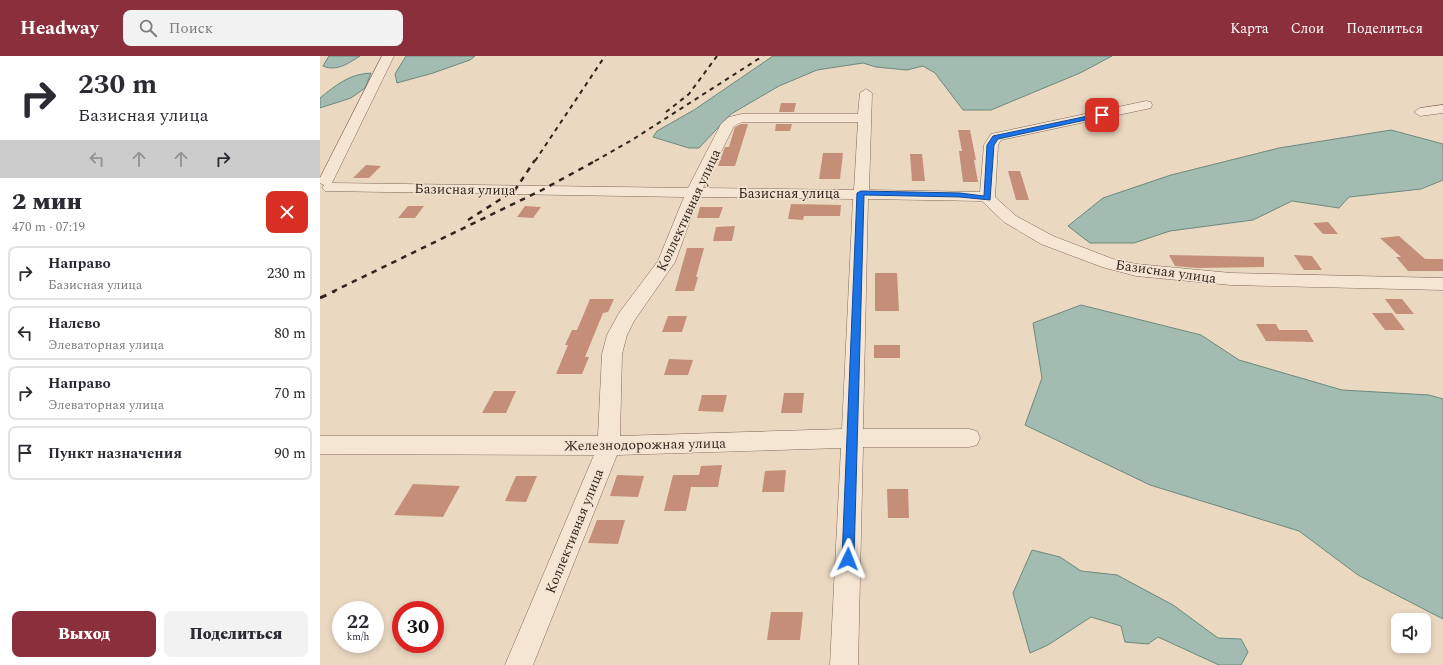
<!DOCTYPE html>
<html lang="ru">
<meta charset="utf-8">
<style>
:root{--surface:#fff;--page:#f2f2f3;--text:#2b2b33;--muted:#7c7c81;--line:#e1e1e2;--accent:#8c2f3d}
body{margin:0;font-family:Spectral,serif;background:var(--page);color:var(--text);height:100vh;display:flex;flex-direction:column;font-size:15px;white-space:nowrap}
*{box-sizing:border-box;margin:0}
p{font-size:13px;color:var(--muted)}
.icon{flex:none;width:22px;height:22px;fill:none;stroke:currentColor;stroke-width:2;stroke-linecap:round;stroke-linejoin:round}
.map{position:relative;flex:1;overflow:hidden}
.drawer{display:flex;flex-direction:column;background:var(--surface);width:320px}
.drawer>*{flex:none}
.banner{background:#fff;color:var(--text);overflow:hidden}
.buttons{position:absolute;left:1071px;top:557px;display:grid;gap:8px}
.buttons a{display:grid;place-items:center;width:40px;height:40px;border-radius:8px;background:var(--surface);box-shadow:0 2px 6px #0003;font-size:20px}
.speed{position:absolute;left:12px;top:545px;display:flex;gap:8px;font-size:20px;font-weight:700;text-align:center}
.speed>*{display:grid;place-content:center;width:52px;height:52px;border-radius:50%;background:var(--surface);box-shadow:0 2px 6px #0003;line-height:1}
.speed small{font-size:10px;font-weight:400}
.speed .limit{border:6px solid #d22;background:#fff;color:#111}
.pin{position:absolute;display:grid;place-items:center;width:34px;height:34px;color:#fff;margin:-17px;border-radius:8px;box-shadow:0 2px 6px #0006}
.me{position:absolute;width:44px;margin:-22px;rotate:2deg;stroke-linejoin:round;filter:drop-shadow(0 0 3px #0008)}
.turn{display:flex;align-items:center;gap:14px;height:84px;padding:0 12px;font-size:18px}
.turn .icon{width:52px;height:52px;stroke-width:2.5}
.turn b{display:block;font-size:28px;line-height:34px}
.lanes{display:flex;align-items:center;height:38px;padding:0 12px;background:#0003;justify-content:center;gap:20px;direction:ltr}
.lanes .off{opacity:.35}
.round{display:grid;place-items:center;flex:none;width:42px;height:42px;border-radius:8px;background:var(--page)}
.overview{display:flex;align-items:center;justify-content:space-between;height:68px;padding:0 12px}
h1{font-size:24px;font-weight:800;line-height:30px}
.action{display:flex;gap:8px;margin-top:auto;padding:8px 12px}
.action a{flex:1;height:46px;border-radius:8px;background:var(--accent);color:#fff;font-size:16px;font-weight:800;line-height:46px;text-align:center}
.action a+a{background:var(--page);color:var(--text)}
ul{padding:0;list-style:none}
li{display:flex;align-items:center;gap:12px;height:54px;margin:0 8px 6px;padding:0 4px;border:2px solid var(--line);border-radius:8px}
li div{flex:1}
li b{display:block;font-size:15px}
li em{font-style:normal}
header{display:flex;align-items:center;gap:24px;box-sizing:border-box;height:56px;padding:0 20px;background:var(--accent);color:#fff}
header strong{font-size:19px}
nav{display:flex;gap:22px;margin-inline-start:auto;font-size:14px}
.search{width:280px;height:36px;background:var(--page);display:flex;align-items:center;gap:10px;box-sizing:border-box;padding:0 14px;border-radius:8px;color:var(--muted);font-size:15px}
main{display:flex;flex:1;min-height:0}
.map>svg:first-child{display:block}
</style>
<header>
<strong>Headway</strong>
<div class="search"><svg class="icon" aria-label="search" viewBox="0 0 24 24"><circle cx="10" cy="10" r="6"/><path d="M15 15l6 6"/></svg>Поиск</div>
<nav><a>Карта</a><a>Слои</a><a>Поделиться</a></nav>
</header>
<main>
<section class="drawer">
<div class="banner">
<div class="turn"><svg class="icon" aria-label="right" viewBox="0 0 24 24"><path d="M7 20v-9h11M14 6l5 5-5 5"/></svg><div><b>230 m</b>Базисная улица</div></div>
<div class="lanes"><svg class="icon off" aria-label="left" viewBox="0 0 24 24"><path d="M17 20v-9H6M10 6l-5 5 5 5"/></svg><svg class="icon off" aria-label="ahead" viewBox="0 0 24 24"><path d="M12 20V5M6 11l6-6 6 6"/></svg><svg class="icon off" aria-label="ahead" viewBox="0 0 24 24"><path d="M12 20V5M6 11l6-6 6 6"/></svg><svg class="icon" aria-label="right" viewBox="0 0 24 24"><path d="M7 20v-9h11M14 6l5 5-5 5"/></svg></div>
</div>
<div class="overview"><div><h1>2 мин</h1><p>470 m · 07:19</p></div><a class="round" style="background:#d93025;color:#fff"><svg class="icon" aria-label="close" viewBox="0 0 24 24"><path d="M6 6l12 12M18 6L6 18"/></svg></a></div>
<ul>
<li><svg class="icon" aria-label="right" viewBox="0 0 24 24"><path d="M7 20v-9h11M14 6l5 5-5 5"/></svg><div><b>Направо</b><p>Базисная улица</p></div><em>230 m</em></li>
<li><svg class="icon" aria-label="left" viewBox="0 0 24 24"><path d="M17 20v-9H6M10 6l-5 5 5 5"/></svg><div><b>Налево</b><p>Элеваторная улица</p></div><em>80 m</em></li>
<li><svg class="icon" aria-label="right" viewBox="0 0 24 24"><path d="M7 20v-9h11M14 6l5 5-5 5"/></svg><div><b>Направо</b><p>Элеваторная улица</p></div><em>70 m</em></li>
<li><svg class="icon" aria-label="arrive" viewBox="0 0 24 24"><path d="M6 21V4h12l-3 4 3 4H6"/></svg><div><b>Пункт назначения</b></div><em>90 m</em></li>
</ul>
<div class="action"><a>Выход</a><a>Поделиться</a></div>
</section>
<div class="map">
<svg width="1123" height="609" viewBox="0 0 1123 609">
<rect width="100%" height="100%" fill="#ead8c1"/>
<!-- water -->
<g fill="#a3bcb1" stroke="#6b897d">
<path d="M9 0H40C29 7 17 16 3 10Z"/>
<path d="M86 0H155L150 4 113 17 77 27 75 18Z"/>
<path d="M453 0H792L760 17 671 54H643L615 17 603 10 587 14 556 11 543 7 497 14 459 30 411 58 379 92H369L333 81 337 75 374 54Z"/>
<path d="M51 17 45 32 31 42 0 52V42C16 29 29 18 51 17Z"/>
<path d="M1071 74 1123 88V124L1101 133 1029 141 1019 152 972 145 933 164 850 175 814 187H770L748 170 783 142 851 119 959 92Z"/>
<path d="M761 249 881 279 919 304 1022 334 1109 339 1123 343V563L1038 519 979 475 830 429 705 369 722 322 713 267Z"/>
<path d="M712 494 740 501 761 515 797 519 853 549 898 582 921 583 928 596 921 609H899L838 581 828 588 805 586 801 570 771 561 728 589 710 597 693 537Z"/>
</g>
<!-- building -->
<g fill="#c58e79">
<path d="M461 47H476L474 56H459Z"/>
<path d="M421 68H428L415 110H398L405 91H409L415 71Z"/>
<path d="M456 68H472L470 75H455Z"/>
<path d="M638 74H650L656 104H654L658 126H643L639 95H642Z"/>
<path d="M503 97H523L520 123H499Z"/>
<path d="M590 98H602L605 125H592Z"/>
<path d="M46 109 61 110 49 122H33Z"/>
<path d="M688 115H700L709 144H696Z"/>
<path d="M471 148 521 149 520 160H484L483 164 468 163Z"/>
<path d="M88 150H104L95 162H78Z"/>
<path d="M205 150 221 151 213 162 197 161Z"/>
<path d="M380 151H403L399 162H377Z"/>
<path d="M1008 166 1018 178H1003L993 167Z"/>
<path d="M415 170 412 185H393L396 171Z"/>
<path d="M1079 180 1105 203H1123V215H1088L1076 201H1081L1060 182Z"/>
<path d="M367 192H384L376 221H378L374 235H355Z"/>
<path d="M849 199 944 201V211L877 212 855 210Z"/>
<path d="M974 199 992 200 1002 214H984Z"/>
<path d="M555 217H577L579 255H555Z"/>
<path d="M270 243H294L288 256 283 257 265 301H269L262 318H236L248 289H245L252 274H257Z"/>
<path d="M1065 243H1082L1094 258H1076Z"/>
<path d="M1052 257H1072L1085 274H1065Z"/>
<path d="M348 260H367L362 276H342Z"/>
<path d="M936 268H956L959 274H987L994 286 946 285Z"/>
<rect x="554" y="289" width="26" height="13"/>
<path d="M349 303 373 304 368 319H344Z"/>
<path d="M174 335H196L186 357H162Z"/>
<path d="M464 337H484L482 357H461Z"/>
<path d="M382 339H407L403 356 378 355Z"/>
<path d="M402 409 398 431H371L366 455H344L353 419H379L381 410Z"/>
<path d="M466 414 464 436H442L445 415Z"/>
<path d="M297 419 324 420 318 441 290 440Z"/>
<path d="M196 420H217L206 446 185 445Z"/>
<path d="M93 428 140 430 123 461 74 459Z"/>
<path d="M567 433H588L589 462H568Z"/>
<path d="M277 464H305L298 488 268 487Z"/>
<path d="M451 556H483L480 584H447Z"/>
</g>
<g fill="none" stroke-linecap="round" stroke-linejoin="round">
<defs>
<g id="minor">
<path d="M62 0H74L12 127 368 132 401 68 409 61 422 58H538L540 37 546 33 552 37 549 134 660 136 664 89 671 78 826 45 831 46 832 49 831 52 681 84 678 89 675 141 696 160 733 180 793 203 816 208 911 217 1123 222V234L911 229 816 220 782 211 721 188 684 166 662 145 548 143 543 373H649L657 375 660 382 657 389 649 391H543L538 609H510L521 392 297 399 213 609H185L274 399 0 398V380H278L282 298 287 279 299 257 338 205 364 141 5 135 2 132 4 129 0 127V122ZM422 66H538L534 134 383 132 414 70ZM379 141 533 143 522 373 300 380 302 298 307 279 314 265 355 206Z"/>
<path d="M1123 49V57L1100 60 1094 56 1100 52Z"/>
</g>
</defs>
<!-- minor casing -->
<use href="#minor" stroke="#81695a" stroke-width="1"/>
<!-- minor -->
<use href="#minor" fill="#f5e6d3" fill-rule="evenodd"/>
<!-- rail-far2 -->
<g stroke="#32241d" stroke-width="2" stroke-dasharray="4.5 4.5" stroke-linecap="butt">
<path d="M346 56 369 38 397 0"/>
<path d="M215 105 285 0"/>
<path d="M275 105 312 84 443 0"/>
</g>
<!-- rail-far1 -->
<g stroke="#32241d" stroke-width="2.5" stroke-dasharray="5.5 5.5" stroke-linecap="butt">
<path d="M148 164 195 134 215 104"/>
<path d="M12 236 222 134 277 104"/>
</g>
<!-- rail -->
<path stroke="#32241d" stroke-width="3" stroke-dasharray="7 7" stroke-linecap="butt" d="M0 242 15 235"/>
</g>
<!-- route -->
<path fill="#1a73e8" stroke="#114b97" d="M782 57 785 59 784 60 678 83 674 89 670 144 640 141 544 139 534 503 532 507 528 509 524 507 522 503 537 137 541 135 640 137 664 140 667 89 673 80Z"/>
<g text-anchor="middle" stroke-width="3" stroke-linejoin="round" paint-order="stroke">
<!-- street labels -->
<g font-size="14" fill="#32241d" stroke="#f2e3d0">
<text transform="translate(145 133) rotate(1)" y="5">Базисная улица</text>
<text x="469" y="142">Базисная улица</text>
<text transform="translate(368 154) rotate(-65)" y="5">Коллективная улица</text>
<text transform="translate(846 215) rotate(8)" y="5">Базисная улица</text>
<text transform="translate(325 388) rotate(-1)" y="5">Железнодорожная улица</text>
<text transform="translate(254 475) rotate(-68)" y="5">Коллективная улица</text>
</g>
</g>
</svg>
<div class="buttons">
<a><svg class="icon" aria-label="sound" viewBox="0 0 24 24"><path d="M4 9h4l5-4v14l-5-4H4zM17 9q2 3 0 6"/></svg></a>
</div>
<div class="speed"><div>22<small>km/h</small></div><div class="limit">30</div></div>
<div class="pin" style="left:782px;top:59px;background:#d93025"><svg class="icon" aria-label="arrive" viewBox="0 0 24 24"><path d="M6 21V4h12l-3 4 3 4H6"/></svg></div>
<svg class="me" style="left:528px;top:503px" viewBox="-20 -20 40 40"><path d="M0-17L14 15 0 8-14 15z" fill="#1a73e8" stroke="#fff" stroke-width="4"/></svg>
</div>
</main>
